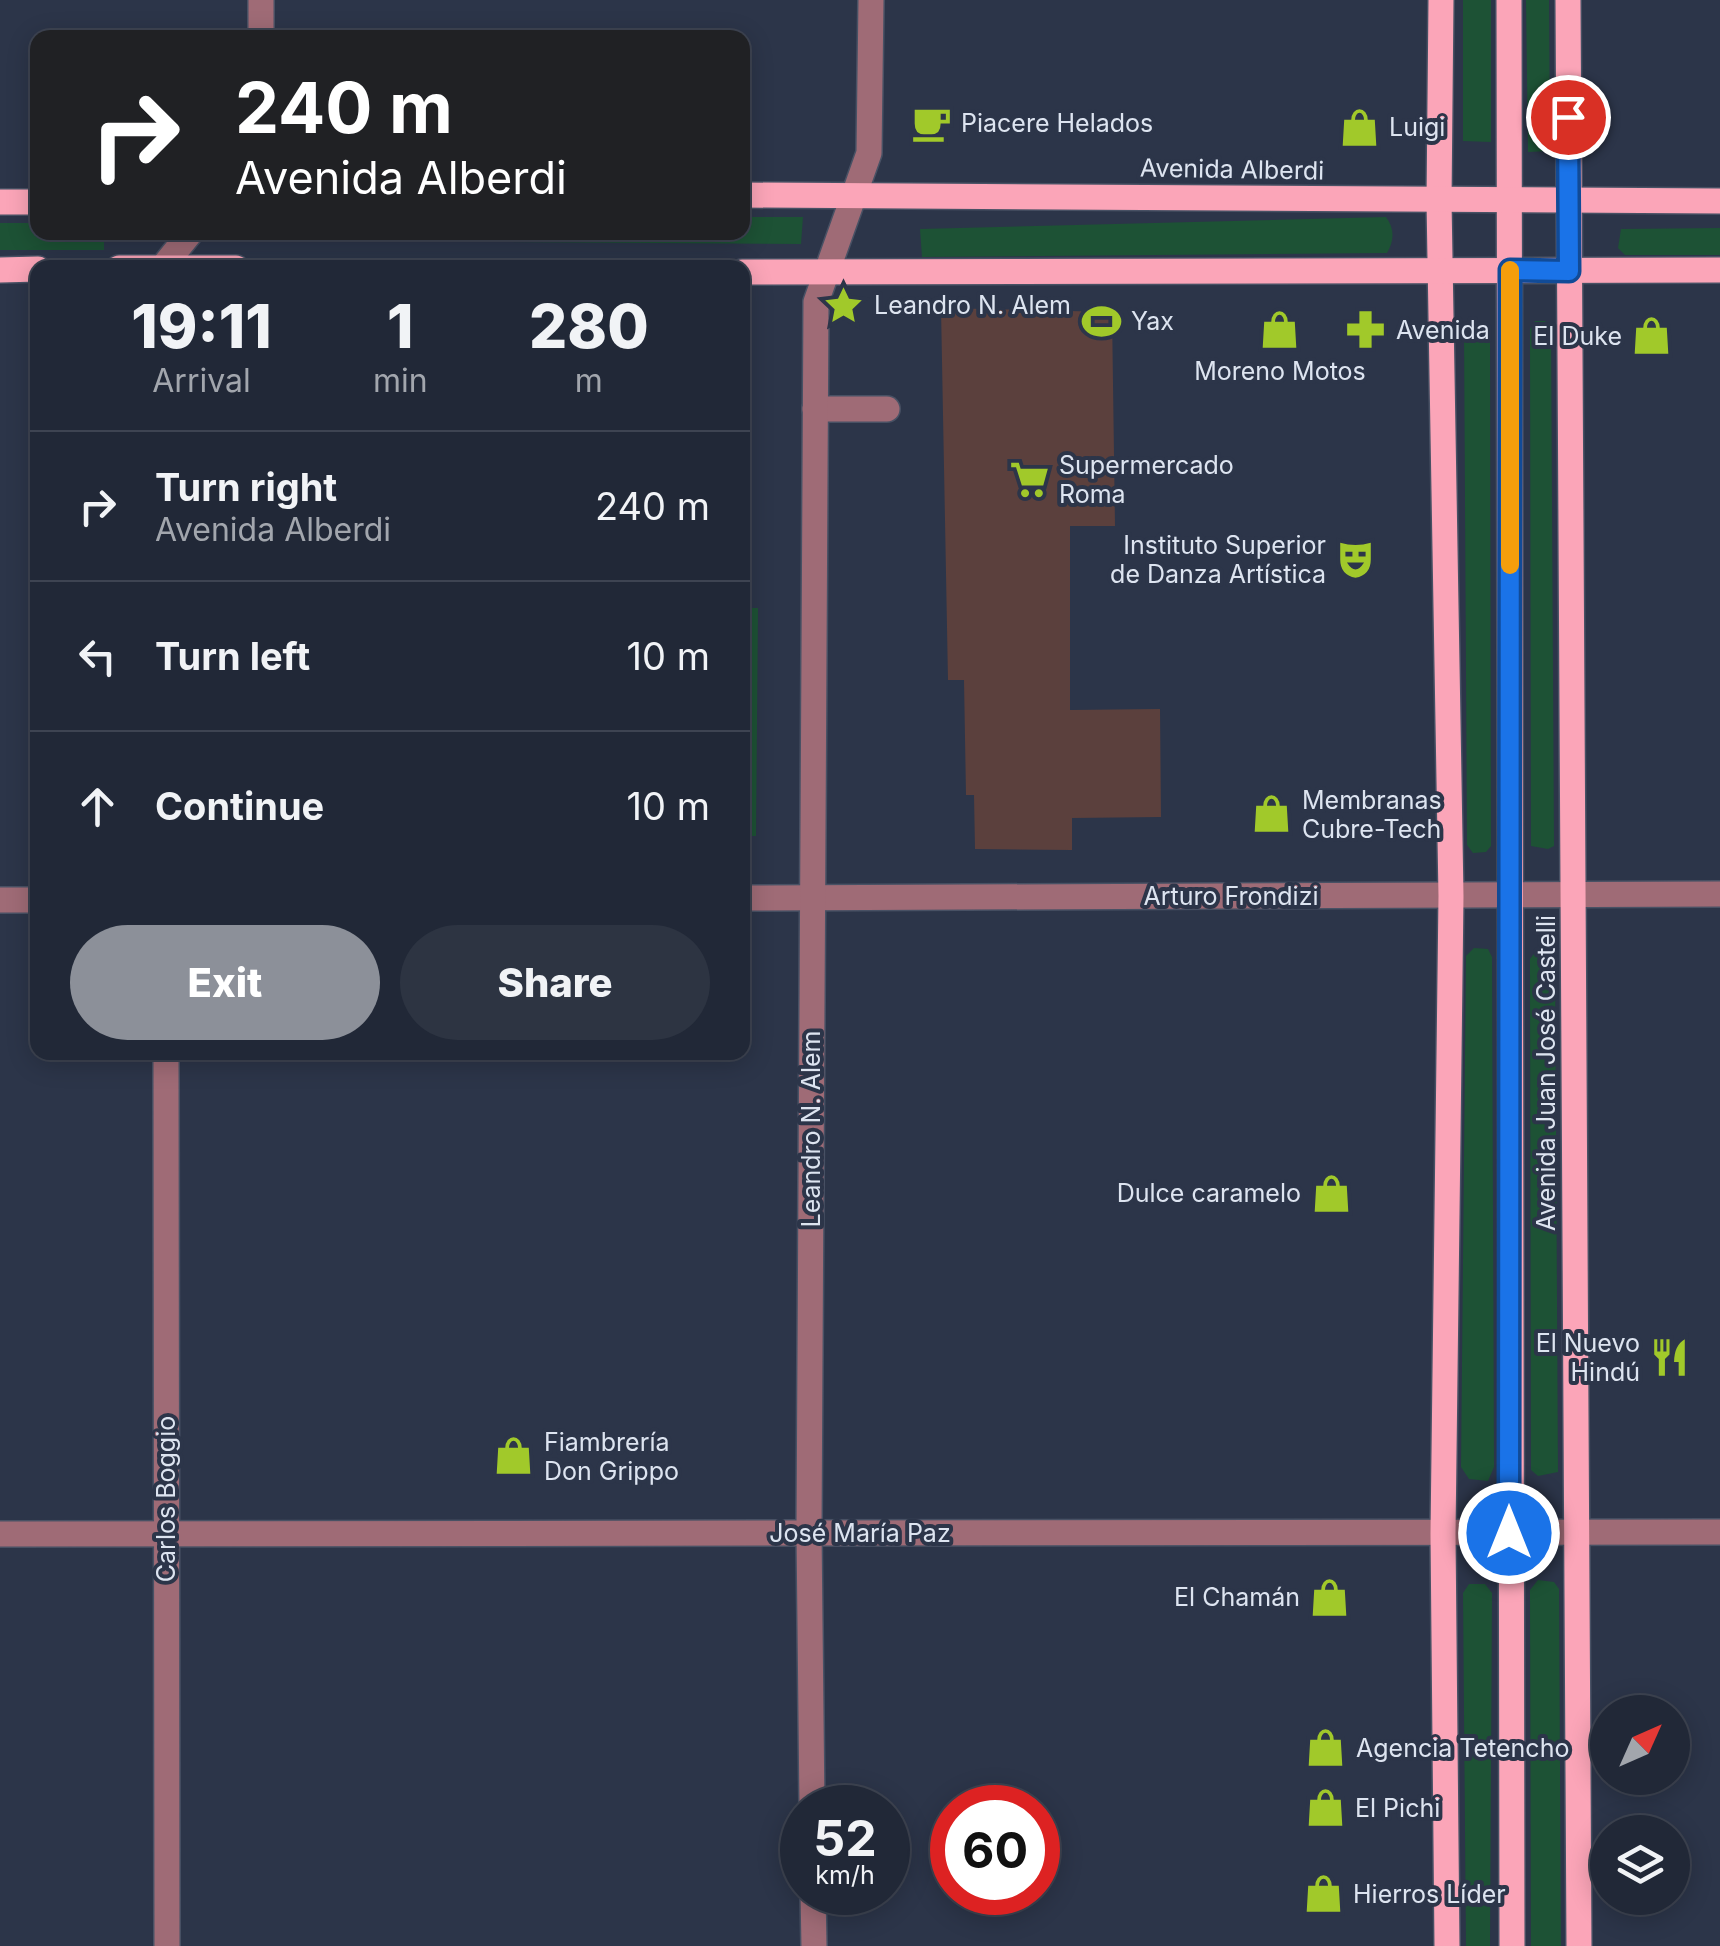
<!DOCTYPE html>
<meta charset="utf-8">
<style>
:root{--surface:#212837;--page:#2d3442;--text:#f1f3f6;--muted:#a2a6ad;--line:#3e4452;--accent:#8c9099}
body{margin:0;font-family:Inter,sans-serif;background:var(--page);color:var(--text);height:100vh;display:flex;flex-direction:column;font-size:38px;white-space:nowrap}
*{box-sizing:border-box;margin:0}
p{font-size:32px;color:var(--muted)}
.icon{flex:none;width:55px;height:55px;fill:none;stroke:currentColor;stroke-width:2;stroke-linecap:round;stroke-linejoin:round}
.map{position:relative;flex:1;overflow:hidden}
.drawer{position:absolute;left:30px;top:260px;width:720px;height:800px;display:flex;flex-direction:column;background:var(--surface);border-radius:20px;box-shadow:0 5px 25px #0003,0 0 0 2px var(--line)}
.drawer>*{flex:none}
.hud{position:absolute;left:30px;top:30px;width:720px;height:210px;border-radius:20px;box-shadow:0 5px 25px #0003,0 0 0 2px var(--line);background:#202124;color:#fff;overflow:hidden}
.needle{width:65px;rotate:45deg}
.buttons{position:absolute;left:1590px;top:1695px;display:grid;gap:20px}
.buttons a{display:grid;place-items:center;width:100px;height:100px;border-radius:50%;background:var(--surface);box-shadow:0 5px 25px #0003,0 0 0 2px var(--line);font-size:50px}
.speed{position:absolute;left:780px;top:1785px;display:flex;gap:20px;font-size:50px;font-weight:700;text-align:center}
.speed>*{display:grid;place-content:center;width:130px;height:130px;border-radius:50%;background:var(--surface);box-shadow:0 5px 25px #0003,0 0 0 2px var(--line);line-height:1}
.speed small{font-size:25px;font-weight:400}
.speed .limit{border:15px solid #d22;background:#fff;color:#111}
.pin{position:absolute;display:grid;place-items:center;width:85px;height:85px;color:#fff;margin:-42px;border:5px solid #fff;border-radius:50%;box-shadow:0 2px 10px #0007}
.me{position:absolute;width:110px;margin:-55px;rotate:0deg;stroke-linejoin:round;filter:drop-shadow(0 0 8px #0008)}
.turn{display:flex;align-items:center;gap:35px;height:210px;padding:0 40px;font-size:45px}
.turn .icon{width:130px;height:130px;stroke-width:2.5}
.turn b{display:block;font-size:70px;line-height:85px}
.eta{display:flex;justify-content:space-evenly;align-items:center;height:170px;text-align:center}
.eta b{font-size:60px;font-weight:800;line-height:70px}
.action{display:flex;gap:20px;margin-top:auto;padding:20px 40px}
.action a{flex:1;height:115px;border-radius:60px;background:var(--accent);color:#fff;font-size:40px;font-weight:800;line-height:115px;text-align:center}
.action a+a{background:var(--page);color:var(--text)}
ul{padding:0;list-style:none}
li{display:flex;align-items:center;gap:30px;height:150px;padding:0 40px;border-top:2px solid var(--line)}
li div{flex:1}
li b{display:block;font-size:38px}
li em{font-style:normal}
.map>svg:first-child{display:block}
</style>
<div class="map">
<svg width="1720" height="1946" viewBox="0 0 1720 1946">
<rect width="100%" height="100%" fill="#2c3549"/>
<!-- green -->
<g fill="#1d5235">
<path d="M1463 0H1491V142L1463 141Z"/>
<path d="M1526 0H1549L1550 151 1528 152Z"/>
<path d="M743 217H803L801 244 233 240V232H742Z"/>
<path d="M1386 217C1395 229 1394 241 1387 253L922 257 920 229Z"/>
<path d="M0 223H37L38 232 104 233V250H0Z"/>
<path d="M1720 228V255H1625L1618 248 1621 229Z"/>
<path d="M1535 321H1545L1551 329 1554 846 1548 849 1531 846 1530 329Z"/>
<path d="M1469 323 1484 324 1490 332 1491 846 1486 852 1473 853 1467 845 1464 330Z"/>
<path d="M742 608H758L756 836H743Z"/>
<path d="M1474 948 1488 949 1492 957 1494 1467 1488 1481 1469 1479 1461 1467 1466 956Z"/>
<path d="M1536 951H1549L1555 960 1558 1472 1538 1476 1531 1470 1530 959Z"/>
<path d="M1538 1580 1554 1582 1559 1589 1561 1946H1531L1530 1590Z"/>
<path d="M1469 1584H1485L1492 1593 1490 1946H1466L1463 1593Z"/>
</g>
<!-- building -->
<path fill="#5b403d" d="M941 308 1112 312 1115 526H1070V710L1160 709 1161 817 1072 818V850L975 849 974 795H966L964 680H948Z"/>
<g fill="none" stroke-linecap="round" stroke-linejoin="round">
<defs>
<g id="minor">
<path d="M261 0V38"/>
<path d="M162 268 191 232"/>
<path d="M815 409H887"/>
<path d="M742 898 1720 894"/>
<path d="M0 900H38"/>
<path d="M166 1052 167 1946"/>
<path d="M0 1534 1720 1532"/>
<path d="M812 1808 809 1532 816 302 869 153 871 0"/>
<path d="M813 1892 814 1946"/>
</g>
<g id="major">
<path d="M1441 0 1439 201 1451 896 1443 1534 1447 1946"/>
<path d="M1509 0 1512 1946"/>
<path d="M1568 0 1579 1946"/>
<path d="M742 195 1720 201"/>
<path d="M0 202H38"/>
<path d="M119 268H236"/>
<path d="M0 270 38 269"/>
<path d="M742 272 1720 270"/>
</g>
</defs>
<!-- minor casing -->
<use href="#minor" stroke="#485164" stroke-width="28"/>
<!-- major casing -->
<use href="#major" stroke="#485164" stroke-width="28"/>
<!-- minor -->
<use href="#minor" stroke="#9f6b76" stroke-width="25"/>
<!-- major -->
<use href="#major" stroke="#fba5b8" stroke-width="25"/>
</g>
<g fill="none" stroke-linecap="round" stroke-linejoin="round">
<defs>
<path id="route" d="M1509 1533 1510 270 1569 271 1568 117"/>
</defs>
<!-- route casing -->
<use href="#route" stroke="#114b97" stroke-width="25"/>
<!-- route -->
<use href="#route" stroke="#1a73e8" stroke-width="18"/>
<!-- slow -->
<path stroke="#f59e0b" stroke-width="18" d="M1510 270V565"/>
</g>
<!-- icons -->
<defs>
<symbol id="cafe-bare" viewBox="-9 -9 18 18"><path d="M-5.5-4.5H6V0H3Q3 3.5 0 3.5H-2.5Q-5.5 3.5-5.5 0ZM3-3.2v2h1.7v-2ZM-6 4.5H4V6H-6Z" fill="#a1c92a" stroke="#2c3549" stroke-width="2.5" paint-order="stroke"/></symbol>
<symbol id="shop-bare" viewBox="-9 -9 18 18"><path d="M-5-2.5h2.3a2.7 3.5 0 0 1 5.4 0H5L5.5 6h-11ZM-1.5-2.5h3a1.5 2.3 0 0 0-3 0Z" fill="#a1c92a" stroke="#2c3549" stroke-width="2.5" paint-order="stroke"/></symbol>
<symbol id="sight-bare" viewBox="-9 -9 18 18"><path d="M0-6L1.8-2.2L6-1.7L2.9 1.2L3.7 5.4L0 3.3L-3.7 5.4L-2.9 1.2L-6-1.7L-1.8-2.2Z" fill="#a1c92a" stroke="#2c3549" stroke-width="2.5" paint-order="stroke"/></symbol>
<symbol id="stadium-bare" viewBox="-9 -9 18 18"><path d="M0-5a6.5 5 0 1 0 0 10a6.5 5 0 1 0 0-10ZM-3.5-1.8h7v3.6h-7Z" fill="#a1c92a" stroke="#2c3549" stroke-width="2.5" paint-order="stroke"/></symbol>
<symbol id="pharmacy-bare" viewBox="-9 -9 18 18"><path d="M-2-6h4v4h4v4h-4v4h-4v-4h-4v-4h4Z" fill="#a1c92a" stroke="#2c3549" stroke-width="2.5" paint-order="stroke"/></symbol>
<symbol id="supermarket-bare" viewBox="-9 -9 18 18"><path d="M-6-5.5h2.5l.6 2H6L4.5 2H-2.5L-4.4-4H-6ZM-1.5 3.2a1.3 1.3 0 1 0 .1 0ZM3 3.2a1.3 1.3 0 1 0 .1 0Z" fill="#a1c92a" stroke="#2c3549" stroke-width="2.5" paint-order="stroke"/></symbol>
<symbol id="theatre-bare" viewBox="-9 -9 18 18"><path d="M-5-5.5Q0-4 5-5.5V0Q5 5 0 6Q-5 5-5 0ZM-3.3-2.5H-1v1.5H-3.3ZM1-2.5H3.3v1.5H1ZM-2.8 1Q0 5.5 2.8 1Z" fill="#a1c92a" stroke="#2c3549" stroke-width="2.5" paint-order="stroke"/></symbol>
<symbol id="restaurant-bare" viewBox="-9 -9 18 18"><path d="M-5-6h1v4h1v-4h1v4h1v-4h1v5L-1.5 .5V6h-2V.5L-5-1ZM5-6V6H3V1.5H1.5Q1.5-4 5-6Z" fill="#a1c92a" stroke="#2c3549" stroke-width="2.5" paint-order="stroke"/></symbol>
</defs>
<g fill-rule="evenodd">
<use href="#cafe-bare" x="904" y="96" width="55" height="55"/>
<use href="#shop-bare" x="1332" y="100" width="55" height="55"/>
<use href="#sight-bare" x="816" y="278" width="55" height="55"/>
<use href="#stadium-bare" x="1074" y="294" width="55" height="55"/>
<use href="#shop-bare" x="1252" y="302" width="55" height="55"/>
<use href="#pharmacy-bare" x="1338" y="302" width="55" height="55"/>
<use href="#shop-bare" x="1624" y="308" width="55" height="55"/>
<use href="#supermarket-bare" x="1002" y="452" width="55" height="55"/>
<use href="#theatre-bare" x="1328" y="532" width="55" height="55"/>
<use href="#shop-bare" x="1244" y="786" width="55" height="55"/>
<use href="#shop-bare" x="1304" y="1166" width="55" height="55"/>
<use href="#restaurant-bare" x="1642" y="1330" width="55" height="55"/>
<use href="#shop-bare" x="486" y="1428" width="55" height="55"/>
<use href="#shop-bare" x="1302" y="1570" width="55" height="55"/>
<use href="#shop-bare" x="1298" y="1720" width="55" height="55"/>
<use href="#shop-bare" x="1298" y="1780" width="55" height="55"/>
<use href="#shop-bare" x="1296" y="1866" width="55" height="55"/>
</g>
<g text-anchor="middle" stroke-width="8" stroke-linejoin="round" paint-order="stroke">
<!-- poi labels -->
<g font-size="25" fill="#dde4f0" stroke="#2c3549" text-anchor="start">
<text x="961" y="132">Piacere Helados</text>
<text x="1389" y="136">Luigi</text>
<text x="874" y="314">Leandro N. Alem</text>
<text x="1131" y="330">Yax</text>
<text x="1396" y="339">Avenida</text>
<text x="1622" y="345" text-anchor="end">El Duke</text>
<text x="1280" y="380" text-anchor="middle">Moreno Motos</text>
<text x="1059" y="474">Supermercado<tspan x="1059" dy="29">Roma</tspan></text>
<text x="1326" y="554" text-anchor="end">Instituto Superior<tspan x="1326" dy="29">de Danza Artística</tspan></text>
<text x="1302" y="809">Membranas<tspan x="1302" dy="29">Cubre-Tech</tspan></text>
<text x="1301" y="1202" text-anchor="end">Dulce caramelo</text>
<text x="1640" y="1352" text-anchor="end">El Nuevo<tspan x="1640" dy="29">Hindú</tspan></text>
<text x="544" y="1451">Fiambrería<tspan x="544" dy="29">Don Grippo</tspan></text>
<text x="1300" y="1606" text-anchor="end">El Chamán</text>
<text x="1356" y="1757">Agencia Tetencho</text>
<text x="1355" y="1817">El Pichi</text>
<text x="1353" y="1903">Hierros Líder</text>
</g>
<!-- street labels -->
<g font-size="25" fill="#dde4f0" stroke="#2c3549">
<text transform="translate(1232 169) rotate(1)" y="9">Avenida Alberdi</text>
<text x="1231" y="905">Arturo Frondizi</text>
<text transform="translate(1546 1073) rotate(-90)" y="9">Avenida Juan José Castelli</text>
<text transform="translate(811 1129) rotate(-90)" y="9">Leandro N. Alem</text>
<text transform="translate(166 1499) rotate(-90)" y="9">Carlos Boggio</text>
<text x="860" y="1542">José María Paz</text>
</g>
</g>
</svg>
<div class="buttons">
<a><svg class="needle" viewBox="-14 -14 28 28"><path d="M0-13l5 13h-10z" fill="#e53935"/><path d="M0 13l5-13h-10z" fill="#a2a6ad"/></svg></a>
<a><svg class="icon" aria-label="layers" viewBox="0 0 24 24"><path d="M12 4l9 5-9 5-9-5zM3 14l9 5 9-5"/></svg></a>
</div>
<div class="speed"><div>52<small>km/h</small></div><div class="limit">60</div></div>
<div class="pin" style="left:1568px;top:117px;background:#d93025"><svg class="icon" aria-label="arrive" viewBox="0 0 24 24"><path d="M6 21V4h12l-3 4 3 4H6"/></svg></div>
<svg class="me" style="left:1509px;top:1533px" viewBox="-20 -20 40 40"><circle r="17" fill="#1a73e8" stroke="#fff" stroke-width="3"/><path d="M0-11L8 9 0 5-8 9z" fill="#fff"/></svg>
<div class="hud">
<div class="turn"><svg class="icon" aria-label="right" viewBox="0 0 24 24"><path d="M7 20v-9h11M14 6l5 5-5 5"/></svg><div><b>240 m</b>Avenida Alberdi</div></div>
</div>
<section class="drawer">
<div class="eta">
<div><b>19:11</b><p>Arrival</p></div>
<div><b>1</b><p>min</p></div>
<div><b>280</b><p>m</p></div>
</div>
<ul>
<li><svg class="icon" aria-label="right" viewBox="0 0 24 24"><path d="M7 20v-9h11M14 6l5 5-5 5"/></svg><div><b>Turn right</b><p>Avenida Alberdi</p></div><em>240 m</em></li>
<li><svg class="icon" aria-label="left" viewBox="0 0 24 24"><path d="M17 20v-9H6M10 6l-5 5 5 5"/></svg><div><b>Turn left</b></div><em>10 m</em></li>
<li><svg class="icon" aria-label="ahead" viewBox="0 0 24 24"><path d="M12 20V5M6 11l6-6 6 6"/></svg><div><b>Continue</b></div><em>10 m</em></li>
</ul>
<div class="action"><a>Exit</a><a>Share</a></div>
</section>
</div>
